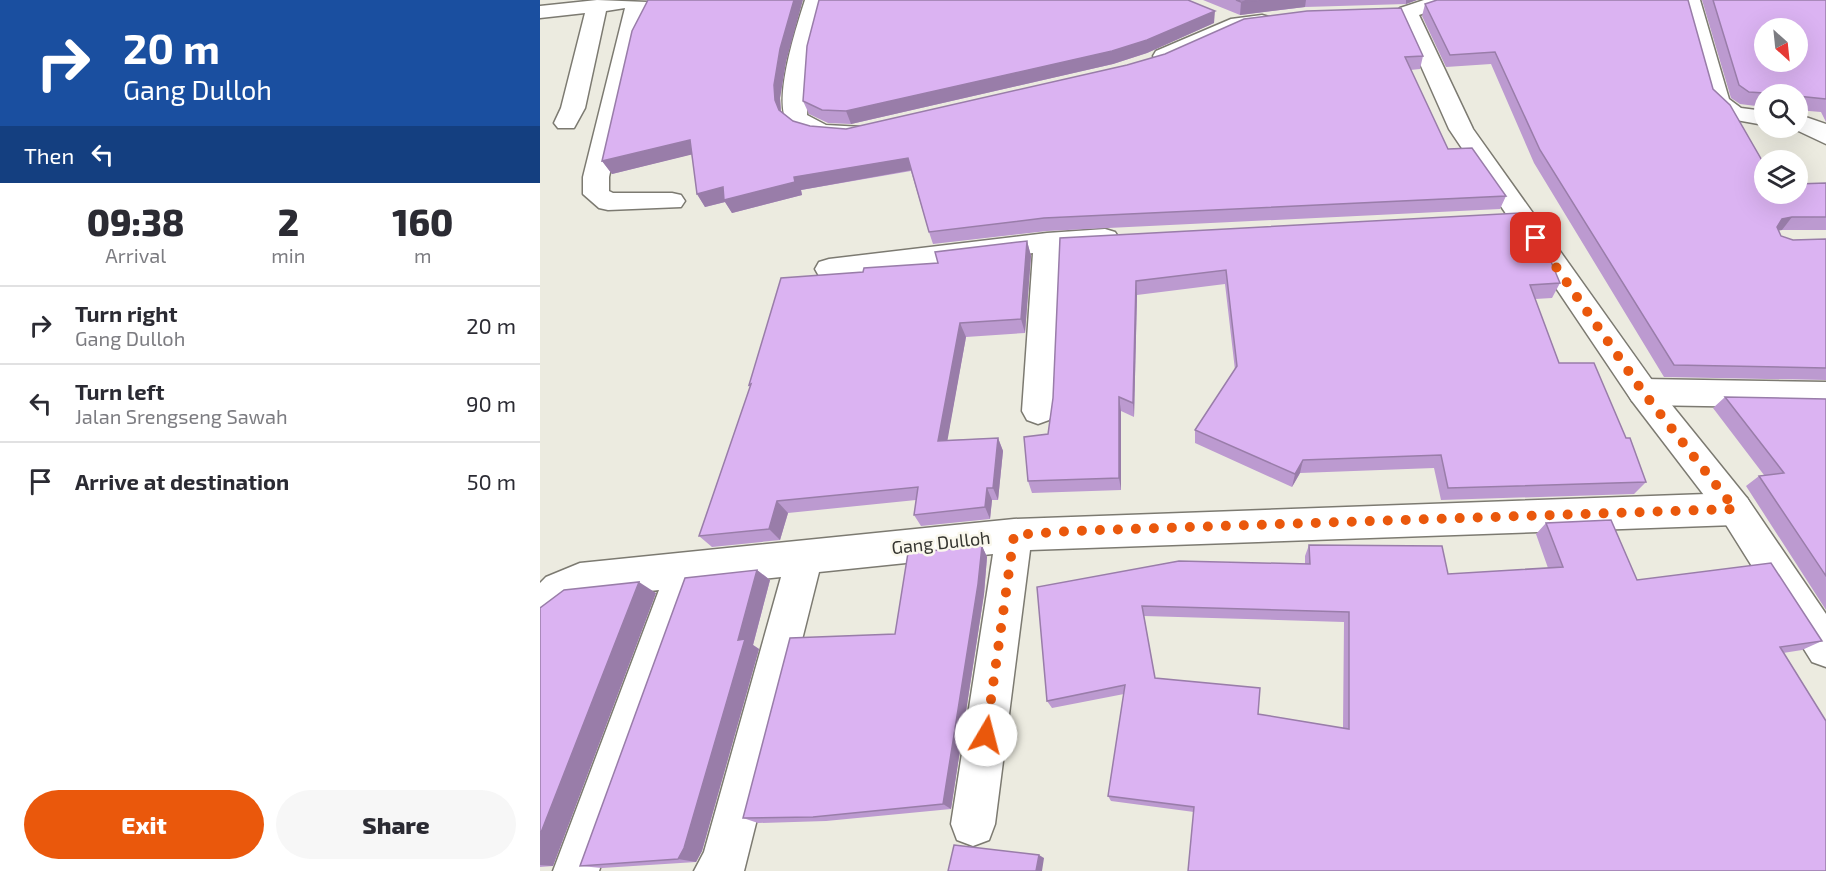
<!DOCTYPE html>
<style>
:root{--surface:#fff;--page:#f7f7f7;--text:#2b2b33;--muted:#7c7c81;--line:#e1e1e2;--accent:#ea580c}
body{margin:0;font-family:"Exo 2",sans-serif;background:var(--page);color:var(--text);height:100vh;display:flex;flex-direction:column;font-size:22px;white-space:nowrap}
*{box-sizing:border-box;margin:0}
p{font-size:20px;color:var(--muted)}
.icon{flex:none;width:33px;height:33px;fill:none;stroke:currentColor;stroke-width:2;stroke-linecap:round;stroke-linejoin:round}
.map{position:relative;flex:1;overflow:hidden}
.drawer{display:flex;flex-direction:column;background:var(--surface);width:540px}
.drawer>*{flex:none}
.top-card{background:#1a4fa0;color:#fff;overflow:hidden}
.needle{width:39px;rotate:153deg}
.fabs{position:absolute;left:1214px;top:18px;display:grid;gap:12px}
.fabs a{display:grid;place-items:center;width:54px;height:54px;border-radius:50%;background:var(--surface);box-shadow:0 6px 24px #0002;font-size:30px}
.pin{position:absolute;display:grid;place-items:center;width:51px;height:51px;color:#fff;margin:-26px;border-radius:12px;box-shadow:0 3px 9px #0006}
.me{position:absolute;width:66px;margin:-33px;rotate:8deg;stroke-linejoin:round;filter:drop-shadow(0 0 4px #0008)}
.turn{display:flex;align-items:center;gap:21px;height:126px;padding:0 24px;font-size:27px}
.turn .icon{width:78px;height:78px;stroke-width:2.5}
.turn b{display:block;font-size:42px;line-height:51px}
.then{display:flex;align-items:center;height:57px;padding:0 24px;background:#0003;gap:12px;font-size:22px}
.eta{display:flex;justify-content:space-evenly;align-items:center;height:102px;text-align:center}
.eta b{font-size:36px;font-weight:800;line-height:42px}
.button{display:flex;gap:12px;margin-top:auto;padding:12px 24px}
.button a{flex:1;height:69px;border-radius:36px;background:var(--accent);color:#fff;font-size:24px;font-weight:800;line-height:69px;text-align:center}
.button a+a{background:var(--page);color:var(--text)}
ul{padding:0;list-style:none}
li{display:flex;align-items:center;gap:18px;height:78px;padding:0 24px;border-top:2px solid var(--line)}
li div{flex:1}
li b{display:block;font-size:22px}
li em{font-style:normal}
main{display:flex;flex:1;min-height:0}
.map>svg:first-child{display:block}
</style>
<main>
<section class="drawer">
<div class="top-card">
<div class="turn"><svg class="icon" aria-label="right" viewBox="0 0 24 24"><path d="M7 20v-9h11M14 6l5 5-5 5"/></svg><div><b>20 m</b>Gang Dulloh</div></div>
<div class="then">Then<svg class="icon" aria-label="left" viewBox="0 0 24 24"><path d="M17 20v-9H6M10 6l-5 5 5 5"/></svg></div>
</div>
<div class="eta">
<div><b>09:38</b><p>Arrival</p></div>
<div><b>2</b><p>min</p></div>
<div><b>160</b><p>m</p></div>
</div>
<ul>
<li><svg class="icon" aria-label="right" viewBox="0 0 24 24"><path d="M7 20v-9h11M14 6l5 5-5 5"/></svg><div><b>Turn right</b><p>Gang Dulloh</p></div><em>20 m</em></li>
<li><svg class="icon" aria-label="left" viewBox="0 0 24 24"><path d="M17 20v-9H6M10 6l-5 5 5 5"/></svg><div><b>Turn left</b><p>Jalan Srengseng Sawah</p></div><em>90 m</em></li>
<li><svg class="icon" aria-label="arrive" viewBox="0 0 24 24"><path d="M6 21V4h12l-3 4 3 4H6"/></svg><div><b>Arrive at destination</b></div><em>50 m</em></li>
</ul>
<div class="button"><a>Exit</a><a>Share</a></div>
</section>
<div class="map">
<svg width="1286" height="871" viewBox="0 0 1286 871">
<rect width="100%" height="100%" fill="#ecebe0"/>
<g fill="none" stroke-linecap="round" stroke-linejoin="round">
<defs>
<g id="minor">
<path d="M57 0 107 2 69 177V191L73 193H132L141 195 145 201 141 207 68 210 59 208 43 194V177L85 8 66 11 45 108 34 128H18L14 123 21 108 45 13 0 18V6Z"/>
<path d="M265 0H285L270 58 267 115 286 125 323 127 327 132 323 137 282 139 248 123C232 101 257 25 265 0Z"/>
<path d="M1140 0H1160L1189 99 1201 108 1224 111V125L1185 118 1167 101Z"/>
<path d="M722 15 729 17 732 21 729 25 702 29 632 61H616L613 56 616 51 691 19Z"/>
<path d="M1257 114 1286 124V144L1252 128H1257Z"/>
<path d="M565 229 575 232 579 238 575 244 520 250 514 411 509 420 498 424 487 420 482 411 493 253 289 279 279 276 275 269 279 262 289 259 507 233Z"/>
<path d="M1103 379 1286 382V408L1103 405 1092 401 1087 392 1092 383Z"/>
<path d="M1195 493 1207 498 1213 509 1207 520 1195 525 490 550 455 824 449 840 433 846 417 840 411 824 453 554 279 572 204 871H154L164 852 241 577 158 586 59 871H13L119 590 42 598C25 606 17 621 0 628V583L6 577 40 563 474 519Z"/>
</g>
<path id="tertiary" d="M884 0H915L912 4 879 15 933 129 1114 383 1207 498 1286 614V667L1272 662 1183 520 1092 401 909 129 857 12 860 8Z"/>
</defs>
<!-- minor casing -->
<use href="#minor" stroke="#7c7a71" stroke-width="3"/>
<!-- tertiary casing -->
<use href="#tertiary" stroke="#7c7a71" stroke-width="3"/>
<!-- minor -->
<use href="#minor" fill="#fff" fill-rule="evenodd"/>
<!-- tertiary -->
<use href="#tertiary" fill="#fff" fill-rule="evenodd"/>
</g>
<!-- wall -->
<g fill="#bc9ad0" fill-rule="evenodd">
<path d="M663 0H877L866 4 765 7 700 15Z"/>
<path d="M1162 0H1286V122L1281 112 1257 110V94H1224V107L1200 104 1191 98Z"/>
<path d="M885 4 1173 89 1224 194 1286 183V230H1238L1241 236 1253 240 1286 239V380L1124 377 994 163 951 64 906 67 882 16Z"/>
<path d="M674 23 607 53 573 64 311 124 288 123 269 114 263 101Z"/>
<path d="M883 56 880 69 870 70 908 149 966 196 960 209 507 231 393 244 389 232 371 171 261 190 262 195 192 213 185 202 165 207 157 194 152 154 72 174 62 161 246 62 240 98 241 111 253 121 270 126 306 129 587 65Z"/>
<path d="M520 238 1020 283 1012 298 995 299 1019 363 1086 438 1106 482 1094 494 901 500 894 468 760 473 752 487 655 443V430L695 370 685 284 597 295 594 417 581 411V490L492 493 488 481 508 434 513 398Z"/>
<path d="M487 241 491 256 485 333 426 337 407 440 458 438 463 451 458 500H452L450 519 381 526 374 515 376 500 248 513 240 540 172 547 159 536 210 387 209 385 323 272 398 263Z"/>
<path d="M1185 397 1286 399V610L1206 486 1219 476 1224 475 1173 408Z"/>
<path d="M1006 523 1097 580 1282 641 1262 650 1243 653 654 812 571 801 568 796 584 694 512 708 507 701 497 587 765 564V556L769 545 908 574 1008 568 996 534ZM604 616 804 622 803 728 718 714 615 678Z"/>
<path d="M442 546 447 557 444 594 411 809 286 821 218 823 203 818 355 634Z"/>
<path d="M217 570 230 580 213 645 219 649 162 851 156 862 62 868 40 866Z"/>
<path d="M116 593 13 866 0 867V608Z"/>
</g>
<!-- shaded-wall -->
<g fill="#997da9">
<path d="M254 0H263L246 62 240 98 241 113 245 123 235 100 234 85 240 49Z"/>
<path d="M719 0H766L765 7 700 15 701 2Z"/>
<path d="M866 0H877L866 4Z"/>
<path d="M675 11 674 23 607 53 573 64 311 124 306 111Z"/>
<path d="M150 140 158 153 72 174 62 161Z"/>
<path d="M368 158 372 170 261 190 262 195 192 213 185 202 165 207 157 194 183 187 254 177Z"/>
<path d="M1252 217 1242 230 1232 232 1242 219Z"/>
<path d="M487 241 491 256 485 333 481 319Z"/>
<path d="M596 281 597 295 594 417 593 403Z"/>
<path d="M420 323 426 337 405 454 398 441Z"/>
<path d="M579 397 581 411V490L579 478Z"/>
<path d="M458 438 463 451 458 500 453 488Z"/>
<path d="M763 460 760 473 752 487 755 474Z"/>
<path d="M447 488 452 500 450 519 445 507Z"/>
<path d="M237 501 248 513 240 540 229 529Z"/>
<path d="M442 546 447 557 444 594 411 809 403 804Z"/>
<path d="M217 570 230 580 213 645 219 649 162 851 156 862 138 859Z"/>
<path d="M99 582 116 593 13 866 0 865V835Z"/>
<path d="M499 855 504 858 502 871H496Z"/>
</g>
<!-- building -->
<g fill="#dbb3f2" stroke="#997da9" stroke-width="1.5" fill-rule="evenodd">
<path d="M108 0H254L240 49 234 85 235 100 239 110 253 121 270 126 306 129 587 65 625 54 704 19 767 11 861 8 883 56 865 57 908 149 932 148 966 196 504 218 389 232 368 158 254 177 255 182 184 200 183 187 157 194 150 140 62 161 92 31Z"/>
<path d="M279 0H648L675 11 607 40 572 51 306 111 282 110 263 101 267 46Z"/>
<path d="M696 0H719L701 2Z"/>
<path d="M897 0H1148L1173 89 1190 105 1224 164V194H1257V184L1286 183V217H1252L1242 219 1237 227 1241 236 1253 240 1286 239V368L1134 365 1000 150 955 52 910 55 885 4Z"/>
<path d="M1173 0H1286V99L1257 96V94H1240L1209 92 1199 85ZM1224 28H1257V62H1224Z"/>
<path d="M980 213 1007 252 1020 283 990 285 1019 363H1054L1086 438H1090L1106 482 908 488 901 455 763 460 755 474 655 430 697 366 686 270 596 281 593 403 579 397V478L488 481 484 437 508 434 513 398 520 238Z"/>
<path d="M487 241 481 319 420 323 398 441 458 438 453 488H447L445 507 374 515 378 487 237 501 229 529 159 536 211 384 209 385 241 278 323 272 324 268 398 263 395 252Z"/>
<path d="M1185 397 1286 399V576L1219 476 1244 473Z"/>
<path d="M1071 520 1097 580 1231 563 1282 641 1240 647 1286 721V871H648L654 807 568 796 585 685 507 701 497 587 639 561 770 564 769 545 902 546 908 574 1023 567 1006 523ZM602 606 809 612V729L718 714 720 688 615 678Z"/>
<path d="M442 546 438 584 403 804 273 817 203 818 250 638 355 634 368 553Z"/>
<path d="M217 570 198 640 205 639 144 848 138 859 40 866 145 578Z"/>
<path d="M99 582 0 835V608L24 590Z"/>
<path d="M414 845 499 855 496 871H408Z"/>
</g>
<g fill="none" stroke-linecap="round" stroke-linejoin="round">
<!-- route -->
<path stroke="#ea580c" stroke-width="10" stroke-dasharray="0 18" d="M446 735 474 535 531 531 1195 509 1103 392 996 238"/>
</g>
<g text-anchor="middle" stroke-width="5" stroke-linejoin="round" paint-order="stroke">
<!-- street labels -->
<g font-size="18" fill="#353530" stroke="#faf8ed">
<text transform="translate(401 543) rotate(-6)" y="6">Gang Dulloh</text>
</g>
</g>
</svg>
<div class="fabs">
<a><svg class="needle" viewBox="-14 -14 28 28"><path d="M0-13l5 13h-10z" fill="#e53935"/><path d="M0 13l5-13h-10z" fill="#7c7c81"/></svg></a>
<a><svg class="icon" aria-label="search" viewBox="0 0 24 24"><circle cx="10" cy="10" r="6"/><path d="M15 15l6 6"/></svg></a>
<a><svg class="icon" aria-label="layers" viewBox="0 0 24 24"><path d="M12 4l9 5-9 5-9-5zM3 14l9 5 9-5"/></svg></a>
</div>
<div class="pin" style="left:996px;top:238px;background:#d93025"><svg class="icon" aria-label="arrive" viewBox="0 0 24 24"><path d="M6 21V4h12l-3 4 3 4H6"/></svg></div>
<svg class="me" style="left:446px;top:735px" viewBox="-20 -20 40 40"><circle r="19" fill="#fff"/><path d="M0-13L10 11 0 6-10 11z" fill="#ea580c"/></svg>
</div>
</main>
